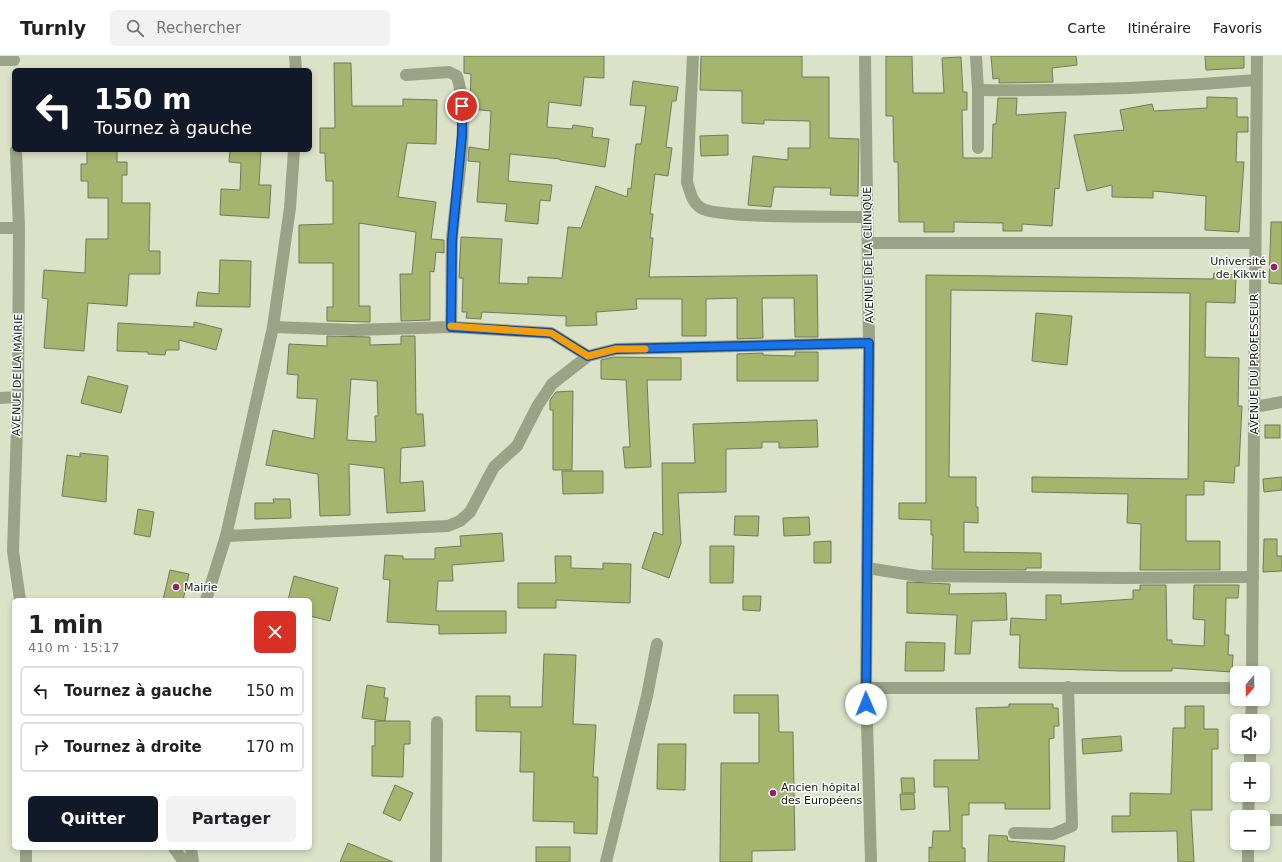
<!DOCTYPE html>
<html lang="fr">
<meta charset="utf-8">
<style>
:root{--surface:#fff;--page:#f2f2f2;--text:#202124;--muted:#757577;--line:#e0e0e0;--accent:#111827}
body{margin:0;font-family:"DejaVu Sans",sans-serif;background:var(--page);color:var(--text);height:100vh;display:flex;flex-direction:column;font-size:15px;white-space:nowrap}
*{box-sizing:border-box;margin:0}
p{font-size:13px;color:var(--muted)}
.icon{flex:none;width:22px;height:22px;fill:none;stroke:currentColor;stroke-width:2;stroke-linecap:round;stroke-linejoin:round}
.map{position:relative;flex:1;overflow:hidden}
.drawer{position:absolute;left:12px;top:542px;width:300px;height:252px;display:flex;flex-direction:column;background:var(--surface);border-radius:6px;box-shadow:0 2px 6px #0003}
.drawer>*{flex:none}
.hud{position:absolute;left:12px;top:12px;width:300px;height:84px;border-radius:6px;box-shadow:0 2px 6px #0003;background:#111827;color:#fff;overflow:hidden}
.needle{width:26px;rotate:200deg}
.buttons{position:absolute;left:1230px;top:610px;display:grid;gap:8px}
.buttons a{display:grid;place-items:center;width:40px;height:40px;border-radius:6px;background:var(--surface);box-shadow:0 2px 6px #0003;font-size:20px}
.pin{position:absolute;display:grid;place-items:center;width:34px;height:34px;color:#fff;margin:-17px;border:2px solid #fff;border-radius:50%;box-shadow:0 1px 4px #0007}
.me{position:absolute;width:44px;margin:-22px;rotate:359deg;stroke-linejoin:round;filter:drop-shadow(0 0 3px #0008)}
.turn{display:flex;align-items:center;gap:14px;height:84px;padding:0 16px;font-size:18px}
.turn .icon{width:52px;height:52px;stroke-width:2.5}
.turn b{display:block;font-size:28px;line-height:34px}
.round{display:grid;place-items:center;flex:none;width:42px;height:42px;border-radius:6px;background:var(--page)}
.summary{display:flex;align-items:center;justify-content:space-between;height:68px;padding:0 16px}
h1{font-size:24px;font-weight:800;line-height:30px}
.button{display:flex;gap:8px;margin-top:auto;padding:8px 16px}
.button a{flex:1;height:46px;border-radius:6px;background:var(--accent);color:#fff;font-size:16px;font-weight:800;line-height:46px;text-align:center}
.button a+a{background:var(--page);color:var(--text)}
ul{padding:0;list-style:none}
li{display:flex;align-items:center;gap:12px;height:50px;margin:0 8px 6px;padding:0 8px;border:2px solid var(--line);border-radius:6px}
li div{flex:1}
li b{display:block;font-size:15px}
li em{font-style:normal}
header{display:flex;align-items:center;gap:24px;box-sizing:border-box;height:56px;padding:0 20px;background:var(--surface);border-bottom:1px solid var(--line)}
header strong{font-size:19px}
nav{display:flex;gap:22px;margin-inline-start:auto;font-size:14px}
.search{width:280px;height:36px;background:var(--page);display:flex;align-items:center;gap:10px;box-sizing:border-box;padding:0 14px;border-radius:6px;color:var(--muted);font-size:15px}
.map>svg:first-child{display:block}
</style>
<header>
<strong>Turnly</strong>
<div class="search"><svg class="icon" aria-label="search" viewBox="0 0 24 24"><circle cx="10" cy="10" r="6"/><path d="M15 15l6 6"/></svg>Rechercher</div>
<nav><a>Carte</a><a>Itinéraire</a><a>Favoris</a></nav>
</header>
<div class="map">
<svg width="1282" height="806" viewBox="0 0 1282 806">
<rect width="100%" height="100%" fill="#dbe2c7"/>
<!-- building -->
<g fill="#a5b56e" stroke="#72785f" fill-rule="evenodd">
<path d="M464 0H604V22L584 21 581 50 549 46 547 71 572 73 573 69 593 72 592 81 609 83 605 111 560 104V103L510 98 508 125 552 129 550 145 540 144 538 168 505 165 507 148 477 146 480 106 468 105 469 91 489 94 491 55 470 53 471 18 464 17Z"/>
<path d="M701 0H802V21H829V82L859 83 858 140 830 139 831 132 774 131 771 151 748 149 753 100 788 104V92H810V65L764 64V68L742 67V35L700 34Z"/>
<path d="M886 0H912L913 37H944L942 2 961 1 963 36H967V54H962L963 102H992L993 68H996L998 42H1017L1016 59 1066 56 1059 133 1055 132 1052 170 1022 168V175H1003V167L954 166V176H924V166H899L898 106H894L893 60H886Z"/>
<path d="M991 0H1076L1077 9 1052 12 1053 26 999 27V22L993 23Z"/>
<path d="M1205 0H1244V12L1206 14Z"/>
<path d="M334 7H351L352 50H403V43L437 44 436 88 407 87 398 141 436 146 431 183 444 184V197L436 196 434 216 430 215V264L401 265 400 218H412L416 176 359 167V250H370V266L327 265V251H333V207H299V169L333 168V125H326L325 97H320V72H335Z"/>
<path d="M633 25 678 31 676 45H672L666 91 672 92 668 120 655 118 650 158H653L650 182H653L649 221 817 219 818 281H795L794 242H762L763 282 737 283V242L706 243V280H682V243H636L637 253 596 256 597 269 566 270V260L482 256 481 263 466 262 467 256H462L463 222H459L461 181 502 183 499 227 528 228V221L562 222 568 171 581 172 596 130 627 141 628 132 631 133 636 88H641L646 50 630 49Z"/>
<path d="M1207 41 1237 42V61H1248V76H1237L1236 106H1244L1239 176 1205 174 1206 140 1153 135V142L1112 141V129L1087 135 1074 79 1124 74 1120 54 1152 48 1154 55 1207 52Z"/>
<path d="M728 79V99L701 100 700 80Z"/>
<path d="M87 94H117V106H127V119H122V147H150L149 195H160V218H129L127 250 88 247 84 295 44 292 48 243 42 242 44 214 85 217 86 183H108V142H88V125H81V108H87Z"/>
<path d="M230 94H261L259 129H271L269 162 220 159 221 133 240 134 241 107 229 106Z"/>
<path d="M1271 166H1282V228L1269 227Z"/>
<path d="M220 204 251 205 250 251 196 250 198 236 219 238Z"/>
<path d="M1214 217 1236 219 1235 247 1206 246 1205 301 1239 302 1238 350H1242L1239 410H1235L1234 427 1204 425V439H1186V485H1220V514H1140L1141 468 1127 467 1128 438 1032 436V421L1188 423 1190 237 951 234 949 421H976V451H978V467L964 466V496L1041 497V512H1026V514L932 513 933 479H931V464L899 463V447H926V219L1213 223Z"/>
<path d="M1036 257 1072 260 1067 309 1032 305Z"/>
<path d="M194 266 222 273 216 294 179 284V294H166L165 299 148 298V296L117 295 118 267 194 271Z"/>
<path d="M327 280 370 281V289L401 288V280H415L416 358H423L425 390 401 392 400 427 423 425 425 455 387 457 384 412 349 408 350 459 320 460 318 418 266 409 273 374 314 383 317 343 297 342 298 319 287 318 289 288 327 290ZM351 323 377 325 378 360H375L376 386 347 384Z"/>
<path d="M795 296H818V325H737V298L763 297V299L795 300Z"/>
<path d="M614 301 681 302V324H647L651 411 625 412 623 391H630L626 324 601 323V304Z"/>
<path d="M88 320 128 330 121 357 81 347Z"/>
<path d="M573 335 572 414H553V354H550V344L556 336Z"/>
<path d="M817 364 818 391 779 392V386H762V392L726 393V436L678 437 681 487 669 522 642 512 654 476 663 479 662 407H695L693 368Z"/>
<rect x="1265" y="369" width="15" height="13"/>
<path d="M80 397 108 400 106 446 62 440 67 399 80 401Z"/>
<path d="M562 415H603V437L563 438Z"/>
<path d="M1282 421V434L1264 436 1263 423Z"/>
<path d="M273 443H290L291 462 255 463V447H274Z"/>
<path d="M138 453 154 456 150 481 134 478Z"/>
<path d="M735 460H759L758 480 734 479Z"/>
<path d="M809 461 810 479 784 480 783 462Z"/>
<path d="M502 477 504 505 452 509 453 525H438L436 555H506V577L439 578V569L387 566 390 524 383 523 385 499 403 500V503H435V492L461 490 460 480Z"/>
<path d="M1264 483H1277V500H1282V515L1263 516Z"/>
<path d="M831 485V507H814V486Z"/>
<path d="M710 490H734L733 527H710Z"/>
<path d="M555 500H571V512L603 513V507L631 508 630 547 556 544V552H518V527H556Z"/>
<path d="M170 514 189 518 183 544H163Z"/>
<path d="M294 520 338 532 330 565 310 560V544H288Z"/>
<path d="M907 526 950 528 949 538 1006 537 1007 564 972 565 970 598H955L957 559 907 557Z"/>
<path d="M1140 529H1166L1167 584H1172V588L1204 590 1205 564 1193 563 1194 529H1239L1238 542H1226L1225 579H1229L1228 599H1233L1232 616 1172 612V615H1122L1019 612 1020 579H1010L1011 562 1046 564V539H1061V548L1133 543V534H1140Z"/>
<path d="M743 540H761L760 555 743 554Z"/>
<path d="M906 586 945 587 944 615H905Z"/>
<path d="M544 598 576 599 573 668 596 669 593 721H598L597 778 574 777V766L533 765 534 716H520L521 676 476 675V640H510V651H542Z"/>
<path d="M367 629 385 632 384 642H388L385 665 362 662Z"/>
<path d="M734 639H778L779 676H793L795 794 752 795V806H720L721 707H759V657H734Z"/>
<path d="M1009 648H1053V652H1058L1059 670H1054V682L1049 683 1050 753H1005V747H969V759H962V792H965V806H929V791L932 792 933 775H950L948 731H934V704H979L976 652 1009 651Z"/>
<path d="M1185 650H1204V673H1218V693H1212V754H1191L1194 806H1178L1177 775 1112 776V760H1130V737L1171 738 1173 672H1185Z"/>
<path d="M375 665H410V688H404L403 721 372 720V690H375Z"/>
<path d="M1121 680 1122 695 1083 698 1082 683Z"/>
<path d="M658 688H686L685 734 657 733Z"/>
<path d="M901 722H914L915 737H902Z"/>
<path d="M395 729 413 737 400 765 383 757Z"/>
<path d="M900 738H914L915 753 901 754Z"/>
<path d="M989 779 1007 780 1008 785 1065 790 1064 806H988Z"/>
<path d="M348 787 393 806H340Z"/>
<rect x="536" y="791" width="34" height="15"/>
</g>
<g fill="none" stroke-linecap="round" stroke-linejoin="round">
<!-- minor -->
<g stroke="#9ba285" stroke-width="12">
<path d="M295 0 296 14"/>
<path d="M693 0 687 126C690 135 692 147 701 152 718 163 839 160 867 161"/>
<path d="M865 0 869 287 866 632 871 806"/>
<path d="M976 0 978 34V92"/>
<path d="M0 4H14"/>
<path d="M406 19 449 16 457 20C471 66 456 134 452 183 451 212 452 242 451 271"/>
<path d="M978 34C1071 35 1163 32 1256 24"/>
<path d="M16 94 19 172 18 341 13 495 20 544"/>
<path d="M0 172H19"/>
<path d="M868 187H1255"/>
<path d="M273 271 354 274 451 271 551 277 588 300 616 293 869 287"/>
<path d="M0 342 18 341"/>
<path d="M1254 351 1282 346"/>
<path d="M226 480 448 470 460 465 470 456 494 411 517 390 538 349 552 328 588 300"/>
<path d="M867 512 918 520 1125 522 1253 521"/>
<path d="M206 544 226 480 273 271 290 152 294 94"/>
<path d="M1252 617 1257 0"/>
<path d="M866 632H1237"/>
<path d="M1251 665 1252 643"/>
<path d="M1250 713V691"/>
<path d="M1248 761 1249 739"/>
<path d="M1263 764H1282"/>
<path d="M1014 777 1053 778 1072 770 1068 631"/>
<path d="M26 792V806"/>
<path d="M174 792 184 806"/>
<path d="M191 792 193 806"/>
<path d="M436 806 437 666"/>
<path d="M606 806 647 640 657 588"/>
<path d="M1248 806V787"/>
</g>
</g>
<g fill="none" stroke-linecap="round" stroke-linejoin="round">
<defs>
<path id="route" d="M462 50V79L452 184 451 271 551 277 588 300 616 293 869 287 866 648"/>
</defs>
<!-- route casing -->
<use href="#route" stroke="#114b97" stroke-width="10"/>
<!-- route -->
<use href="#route" stroke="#1a73e8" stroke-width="7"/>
<!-- slow -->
<path stroke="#f59e0b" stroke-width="7" d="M451 270 551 277 588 300 616 293H645"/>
</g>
<!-- markers -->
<g fill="#9e1b6c" stroke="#fff" stroke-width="1.5">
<circle cx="1274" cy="211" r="4"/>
<circle cx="176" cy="531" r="4"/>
<circle cx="773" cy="737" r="4"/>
</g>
<g text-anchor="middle" stroke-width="3" stroke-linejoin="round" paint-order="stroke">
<!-- street labels -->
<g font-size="11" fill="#16190f" stroke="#fff">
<text transform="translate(868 199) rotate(-91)" y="4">AVENUE DE LA CLINIQUE</text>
<text transform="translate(1254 308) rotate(-90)" y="4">AVENUE DU PROFESSEUR</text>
<text transform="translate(17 319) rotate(-89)" y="4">AVENUE DE LA MAIRIE</text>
</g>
<!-- poi labels -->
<g font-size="11" fill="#16190f" stroke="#fff" text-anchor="start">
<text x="1266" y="209" text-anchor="end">Université<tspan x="1266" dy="13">de Kikwit</tspan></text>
<text x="184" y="535">Mairie</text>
<text x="781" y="735">Ancien hôpital<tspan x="781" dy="13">des Européens</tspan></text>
</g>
</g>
</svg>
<div class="buttons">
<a><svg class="needle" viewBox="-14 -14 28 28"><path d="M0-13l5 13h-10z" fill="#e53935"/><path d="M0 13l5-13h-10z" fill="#757577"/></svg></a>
<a><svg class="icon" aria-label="sound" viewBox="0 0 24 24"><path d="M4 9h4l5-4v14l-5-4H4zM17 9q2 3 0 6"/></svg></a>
<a>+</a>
<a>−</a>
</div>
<div class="pin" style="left:462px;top:50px;background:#d93025"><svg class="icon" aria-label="arrive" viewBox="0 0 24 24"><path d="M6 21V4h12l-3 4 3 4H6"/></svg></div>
<svg class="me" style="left:866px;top:648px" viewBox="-20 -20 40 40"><circle r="19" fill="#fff"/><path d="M0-13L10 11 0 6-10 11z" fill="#1a73e8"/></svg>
<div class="hud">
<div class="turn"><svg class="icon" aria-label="left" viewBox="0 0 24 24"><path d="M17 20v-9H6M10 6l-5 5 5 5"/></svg><div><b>150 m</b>Tournez à gauche</div></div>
</div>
<section class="drawer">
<div class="summary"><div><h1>1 min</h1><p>410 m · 15:17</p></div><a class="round" style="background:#d93025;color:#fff"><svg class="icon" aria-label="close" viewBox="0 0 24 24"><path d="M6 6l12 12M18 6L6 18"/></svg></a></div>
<ul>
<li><svg class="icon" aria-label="left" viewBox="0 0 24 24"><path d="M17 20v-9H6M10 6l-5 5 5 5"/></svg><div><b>Tournez à gauche</b></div><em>150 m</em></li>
<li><svg class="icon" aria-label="right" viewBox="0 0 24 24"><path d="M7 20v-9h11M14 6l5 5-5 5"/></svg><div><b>Tournez à droite</b></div><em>170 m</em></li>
</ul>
<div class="button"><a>Quitter</a><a>Partager</a></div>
</section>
</div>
